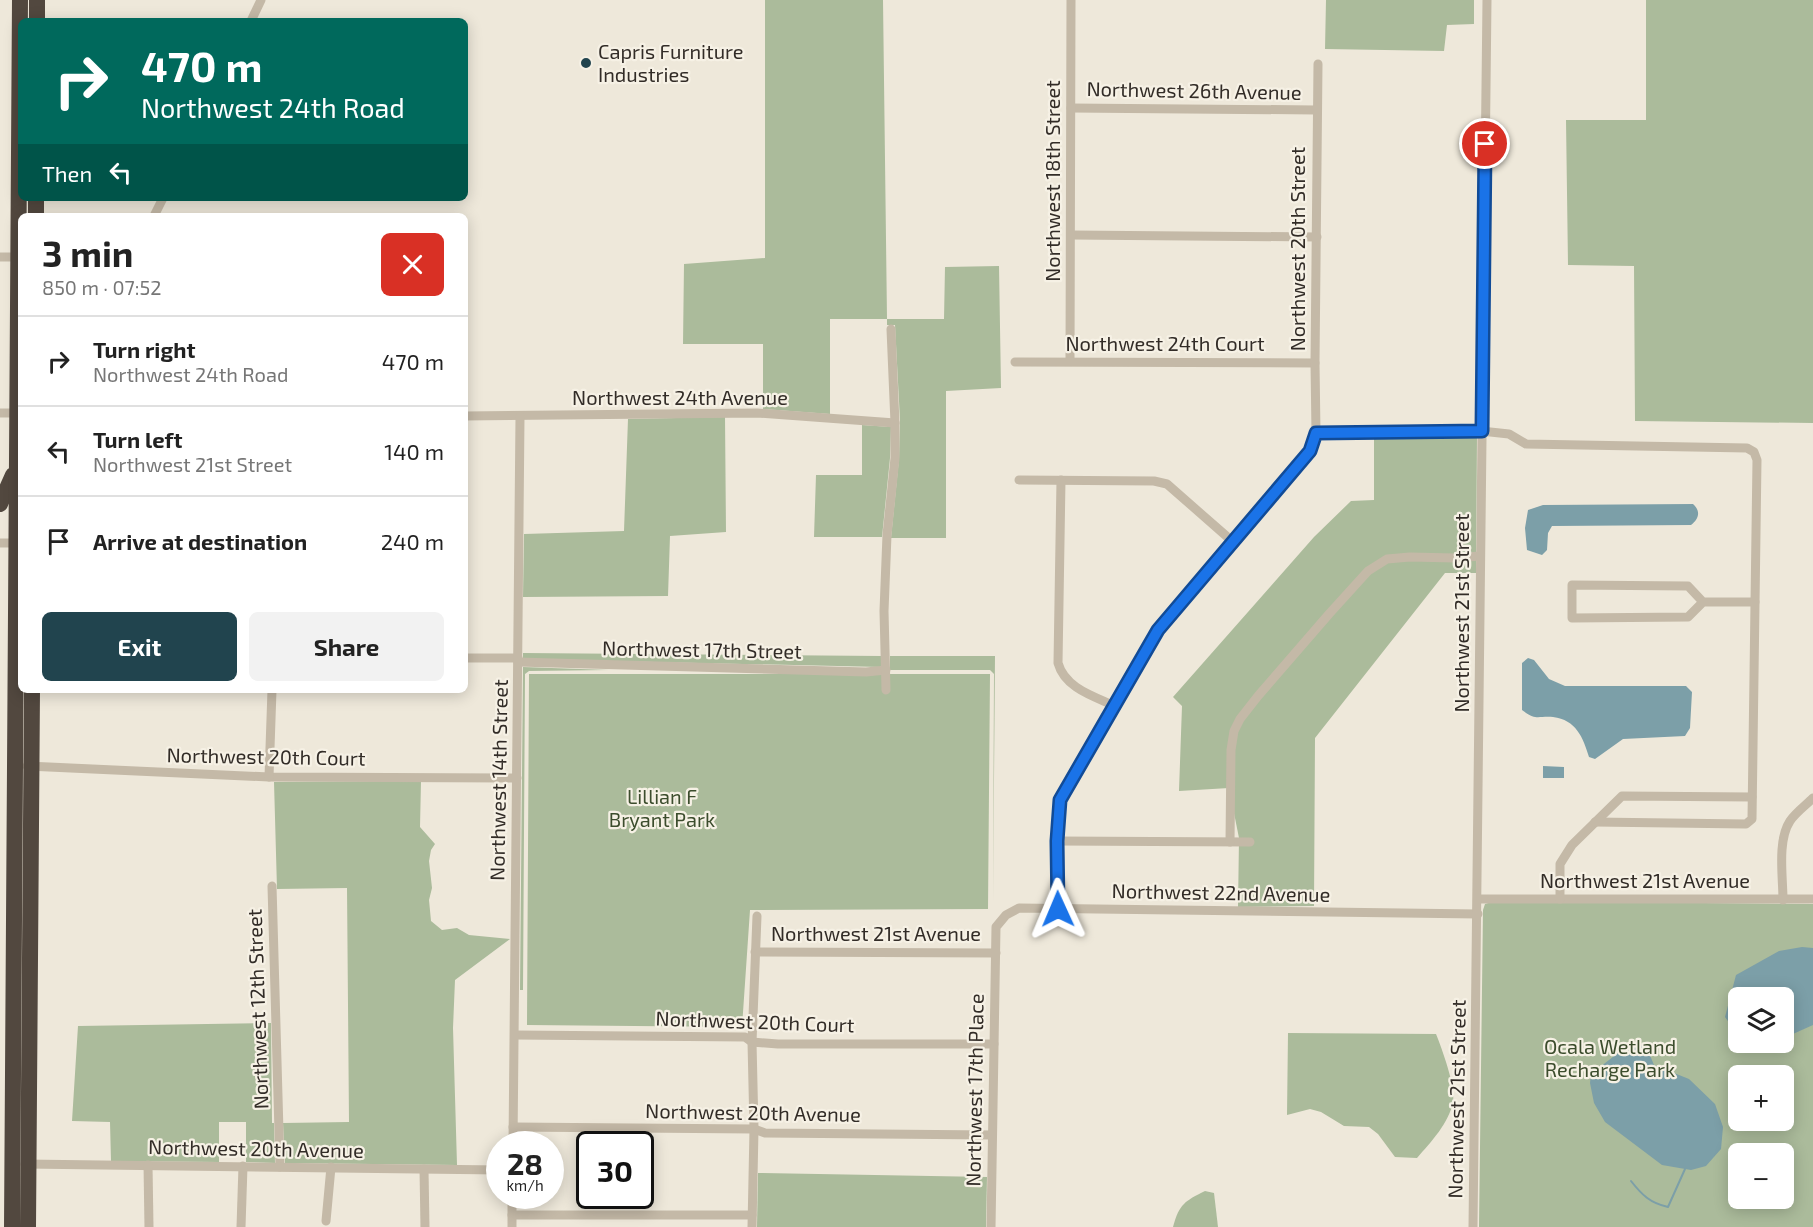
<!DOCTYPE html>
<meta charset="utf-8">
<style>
:root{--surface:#fff;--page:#f2f2f2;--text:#222;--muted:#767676;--line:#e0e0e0;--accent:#21444e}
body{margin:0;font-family:"Exo 2",sans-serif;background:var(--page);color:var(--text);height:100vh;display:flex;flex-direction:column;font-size:22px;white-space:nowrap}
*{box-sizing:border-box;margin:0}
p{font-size:20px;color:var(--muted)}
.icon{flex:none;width:33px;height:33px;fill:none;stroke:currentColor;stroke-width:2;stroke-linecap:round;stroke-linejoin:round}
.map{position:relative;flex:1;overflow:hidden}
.panel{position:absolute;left:18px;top:213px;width:450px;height:480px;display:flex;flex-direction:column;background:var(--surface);border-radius:9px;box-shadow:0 3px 15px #0003}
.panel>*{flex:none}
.banner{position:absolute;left:18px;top:18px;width:450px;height:183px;border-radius:9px;box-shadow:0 3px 15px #0003;background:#00695c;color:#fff;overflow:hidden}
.fabs{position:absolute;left:1728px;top:987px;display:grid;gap:12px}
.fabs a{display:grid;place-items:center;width:66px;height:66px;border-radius:9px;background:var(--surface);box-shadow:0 3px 15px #0003;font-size:30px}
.speed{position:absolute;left:486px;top:1131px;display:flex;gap:12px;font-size:30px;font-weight:700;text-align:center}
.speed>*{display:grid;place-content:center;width:78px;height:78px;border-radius:50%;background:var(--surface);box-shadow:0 3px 15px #0003;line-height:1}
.speed small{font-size:15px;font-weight:400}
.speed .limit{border:3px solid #111;border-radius:9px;background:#fff;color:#111}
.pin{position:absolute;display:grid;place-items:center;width:51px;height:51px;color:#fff;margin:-26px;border:3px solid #fff;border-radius:50%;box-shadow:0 2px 6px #0007}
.me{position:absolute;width:66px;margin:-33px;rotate:359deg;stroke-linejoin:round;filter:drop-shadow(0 0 4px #0008)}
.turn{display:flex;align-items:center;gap:21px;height:126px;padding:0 24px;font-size:27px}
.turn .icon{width:78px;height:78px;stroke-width:2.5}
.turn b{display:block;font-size:42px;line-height:51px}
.then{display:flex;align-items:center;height:57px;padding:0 24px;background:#0003;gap:12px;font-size:22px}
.round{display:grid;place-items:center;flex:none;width:63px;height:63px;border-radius:9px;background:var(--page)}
.headline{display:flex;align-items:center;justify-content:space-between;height:102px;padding:0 24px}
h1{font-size:36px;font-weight:700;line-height:45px}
.action{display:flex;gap:12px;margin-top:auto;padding:12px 24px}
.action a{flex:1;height:69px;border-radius:9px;background:var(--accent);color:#fff;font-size:24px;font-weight:700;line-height:69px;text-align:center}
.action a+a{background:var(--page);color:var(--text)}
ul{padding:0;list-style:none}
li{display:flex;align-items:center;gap:18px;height:90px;padding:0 24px;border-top:2px solid var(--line)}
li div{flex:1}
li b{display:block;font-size:22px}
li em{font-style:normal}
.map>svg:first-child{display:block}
</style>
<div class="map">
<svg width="1813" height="1227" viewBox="0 0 1813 1227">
<rect width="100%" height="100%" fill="#eee8da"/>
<!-- green -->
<g fill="#abbb9b" fill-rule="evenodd">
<path d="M765 0H883L887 319H944L945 267 999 266 1001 388 946 391V538H891L899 459 900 420 895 325H887V319H830V414L763 409V344H683L684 264 765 258Z"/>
<path d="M1326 0H1474V24L1447 25 1444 51 1325 49Z"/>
<path d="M1646 0H1813V423L1635 421 1634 266 1568 265 1566 120H1646Z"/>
<path d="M725 417 726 532 670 536 668 596 523 597 524 534 624 531 628 419Z"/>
<path d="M862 425 891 427 890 458 882 537H814L816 475H862Z"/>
<path d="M1477 435 1476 573H1445L1315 738 1314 906 1238 907 1239 838 1229 788 1179 791 1182 706 1173 697 1314 537 1351 501 1374 500V437Z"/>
<path d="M523 653 881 656V667L523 659Z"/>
<path d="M890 656H995L993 904 994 674 990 670H890Z"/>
<path d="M523 667 609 670 529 671 525 674 523 990H520Z"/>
<path d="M529 674H990L988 909 750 910 742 1027 527 1025Z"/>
<path d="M421 781 420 827 435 844 431 850 429 861 432 888 429 900 431 921 442 930 457 928 469 935 510 939 455 980 453 1028 457 1165 285 1163 283 1123 349 1122 347 888 277 889 274 782Z"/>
<path d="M1495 901 1813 904V1227H1479L1483 910 1485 904ZM1738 998H1784V1042H1738ZM1738 1076H1784V1120H1738ZM1738 1154H1784V1198H1738Z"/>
<path d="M271 1023 272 1123H274L275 1163 246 1162V1122H219V1162L111 1161 110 1122 72 1121 78 1026Z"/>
<path d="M1288 1033 1436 1034C1442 1049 1456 1087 1453 1102 1449 1123 1431 1142 1417 1158L1395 1157 1378 1134 1369 1127 1344 1126 1321 1112 1310 1109 1287 1115Z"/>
<path d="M758 1173 987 1177 986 1227H757Z"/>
<path d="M1205 1191 1214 1193 1218 1227H1173C1179 1204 1185 1201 1205 1191Z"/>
</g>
<!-- water -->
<g fill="#7c9fa8">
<path d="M1693 504C1701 511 1699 519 1691 525L1552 526 1548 533 1547 550 1542 555 1527 550 1525 528 1528 510 1543 505Z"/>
<path d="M1528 658 1534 660 1549 679 1565 686H1686L1692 692 1690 728 1685 736 1623 739 1595 759 1589 757C1583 737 1576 720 1553 717 1536 716 1537 721 1522 710V663Z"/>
<path d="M1543 766 1564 767V778H1543Z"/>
<path d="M1802 947 1813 948V1025L1784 1038V998H1738V1032L1735 1031 1725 1017 1736 975 1779 951Z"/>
<path d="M1638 1041 1649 1053 1654 1065 1689 1079 1715 1104 1723 1127 1721 1149 1706 1166 1691 1170 1662 1165 1605 1122 1594 1103 1590 1083 1591 1074 1627 1046Z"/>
</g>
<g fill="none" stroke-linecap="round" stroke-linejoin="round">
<!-- stream -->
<path stroke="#7c9fa8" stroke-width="2" d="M1631 1181C1642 1195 1650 1203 1668 1207L1685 1169"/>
<!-- street -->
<g stroke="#c4b9a7" stroke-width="9">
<path d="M251 21 261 0"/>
<path d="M1071 108 1316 110"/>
<path d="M154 216 163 198"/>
<path d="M1071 235 1317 237"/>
<path d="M0 257H21"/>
<path d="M1070 361 1071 0"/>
<path d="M1015 362 1315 363"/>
<path d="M0 413H21"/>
<path d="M465 416 757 413 895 423"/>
<path d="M1316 433 1315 363 1318 64"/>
<path d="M1019 480 1154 481 1167 484 1232 541"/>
<path d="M1061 480 1058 663C1065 688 1093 696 1115 706"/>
<path d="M0 543H16"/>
<path d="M1703 602 1688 617 1572 618V585L1688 586 1703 602H1755"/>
<path d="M465 658H518"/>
<path d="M518 662 866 672 886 670"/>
<path d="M886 690 884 611 887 535 895 458V423L891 329"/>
<path d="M27 766 269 777 517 778"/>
<path d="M269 777 272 690"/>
<path d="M1057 841 1250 842"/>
<path d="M1230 842 1231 750 1234 731 1240 719 1258 696 1329 614 1368 571 1387 559 1410 557 1455 558 1480 556"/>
<path d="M272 886 280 1167"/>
<path d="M1478 899H1813"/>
<path d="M1560 899V864L1572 845 1622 796 1752 797"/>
<path d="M1783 900C1783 877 1777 841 1790 821 1795 813 1806 805 1813 798"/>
<path d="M1058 909 1057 841 1060 800 1157 630 1310 451 1316 433 1481 431 1509 434 1526 444 1747 448 1754 452 1757 460 1752 819 1746 824 1595 822"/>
<path d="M755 952 996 953"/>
<path d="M515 1035 745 1037 752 1042 778 1044H994"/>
<path d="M513 1127 754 1129 765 1133 992 1135"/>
<path d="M513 1144 520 417"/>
<path d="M25 1164 500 1170"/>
<path d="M148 1165 149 1227"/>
<path d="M424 1169 425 1227"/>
<path d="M512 1215H752"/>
<path d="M326 1221 331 1167"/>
<path d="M241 1227 243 1166"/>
<path d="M512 1227V1196"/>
<path d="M752 1227 754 1129 752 1042 757 916"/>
<path d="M991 1227 996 927 1006 915 1019 908 1478 914"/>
<path d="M1473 1227 1487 0"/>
</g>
<!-- highway -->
<g stroke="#52483f" stroke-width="16">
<path d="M37 21V0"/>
<path d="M36 216V198"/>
<path d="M0 504 13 475"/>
<path d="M12 1227 20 0"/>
<path d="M28 1227 32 690"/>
</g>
</g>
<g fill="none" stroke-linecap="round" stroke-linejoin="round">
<defs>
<path id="route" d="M1058 909 1057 841 1060 800 1158 630 1310 451 1316 433 1482 431 1485 144"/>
</defs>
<!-- route casing -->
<use href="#route" stroke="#114b97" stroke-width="15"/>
<!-- route -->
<use href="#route" stroke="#1a73e8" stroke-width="10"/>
</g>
<!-- markers -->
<circle fill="#21444e" stroke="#f6f1e5" stroke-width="2" cx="586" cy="63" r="6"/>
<g text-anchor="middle" stroke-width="4.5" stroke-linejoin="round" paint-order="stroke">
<!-- poi labels -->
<g font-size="20" fill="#322c27" stroke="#f6f1e5" text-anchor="start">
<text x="598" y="59">Capris Furniture<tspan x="598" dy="23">Industries</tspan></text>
</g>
<!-- street labels -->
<g font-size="20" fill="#322c27" stroke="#f6f1e5">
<text transform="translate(1194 91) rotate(1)" y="7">Northwest 26th Avenue</text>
<text transform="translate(1053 181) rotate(-90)" y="7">Northwest 18th Street</text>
<text transform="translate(1298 249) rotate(-90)" y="7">Northwest 20th Street</text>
<text x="1165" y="351">Northwest 24th Court</text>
<text x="680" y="405">Northwest 24th Avenue</text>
<text transform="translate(1462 613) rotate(-90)" y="7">Northwest 21st Street</text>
<text transform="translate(702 650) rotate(1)" y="7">Northwest 17th Street</text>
<text transform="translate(266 757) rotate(1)" y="7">Northwest 20th Court</text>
<text transform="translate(499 780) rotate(-89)" y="7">Northwest 14th Street</text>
<text x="1645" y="888">Northwest 21st Avenue</text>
<text transform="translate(1221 893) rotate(1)" y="7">Northwest 22nd Avenue</text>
<text x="876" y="941">Northwest 21st Avenue</text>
<text transform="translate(258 1009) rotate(-92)" y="7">Northwest 12th Street</text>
<text transform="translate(755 1022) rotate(2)" y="7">Northwest 20th Court</text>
<text transform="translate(975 1090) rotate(-89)" y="7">Northwest 17th Place</text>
<text transform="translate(1457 1099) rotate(-89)" y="7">Northwest 21st Street</text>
<text transform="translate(753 1113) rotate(1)" y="7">Northwest 20th Avenue</text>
<text transform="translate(256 1149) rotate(1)" y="7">Northwest 20th Avenue</text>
</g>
<!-- park labels -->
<g font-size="20" fill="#3c4d2d" stroke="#f6f1e5">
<text x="662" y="804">Lillian F<tspan x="662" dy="23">Bryant Park</tspan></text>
<text x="1610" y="1054">Ocala Wetland<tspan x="1610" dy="23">Recharge Park</tspan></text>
</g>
</g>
</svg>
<div class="fabs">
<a><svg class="icon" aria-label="layers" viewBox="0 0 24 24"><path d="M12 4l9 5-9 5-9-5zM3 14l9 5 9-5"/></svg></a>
<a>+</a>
<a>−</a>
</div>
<div class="speed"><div>28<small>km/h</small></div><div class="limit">30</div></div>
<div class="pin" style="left:1485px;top:144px;background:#d93025"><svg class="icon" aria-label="arrive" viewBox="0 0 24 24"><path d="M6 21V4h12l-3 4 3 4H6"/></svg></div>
<svg class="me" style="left:1058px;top:909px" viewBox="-20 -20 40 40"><path d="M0-17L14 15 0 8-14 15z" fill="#1a73e8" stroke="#fff" stroke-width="4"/></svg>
<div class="banner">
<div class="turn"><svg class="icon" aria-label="right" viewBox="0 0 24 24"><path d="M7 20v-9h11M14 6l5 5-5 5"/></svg><div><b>470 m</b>Northwest 24th Road</div></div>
<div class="then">Then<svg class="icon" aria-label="left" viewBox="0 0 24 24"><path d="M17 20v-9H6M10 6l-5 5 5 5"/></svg></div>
</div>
<section class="panel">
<div class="headline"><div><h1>3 min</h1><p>850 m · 07:52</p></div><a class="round" style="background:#d93025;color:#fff"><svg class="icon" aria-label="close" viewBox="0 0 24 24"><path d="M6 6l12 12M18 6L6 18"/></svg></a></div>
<ul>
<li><svg class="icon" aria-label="right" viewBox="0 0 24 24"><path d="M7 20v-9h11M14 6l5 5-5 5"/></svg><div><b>Turn right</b><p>Northwest 24th Road</p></div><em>470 m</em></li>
<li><svg class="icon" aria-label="left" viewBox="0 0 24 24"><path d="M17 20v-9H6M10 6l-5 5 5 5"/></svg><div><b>Turn left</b><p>Northwest 21st Street</p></div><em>140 m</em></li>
<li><svg class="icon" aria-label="arrive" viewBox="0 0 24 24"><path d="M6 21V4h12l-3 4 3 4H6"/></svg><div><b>Arrive at destination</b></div><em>240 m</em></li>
</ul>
<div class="action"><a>Exit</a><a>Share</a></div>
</section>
</div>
